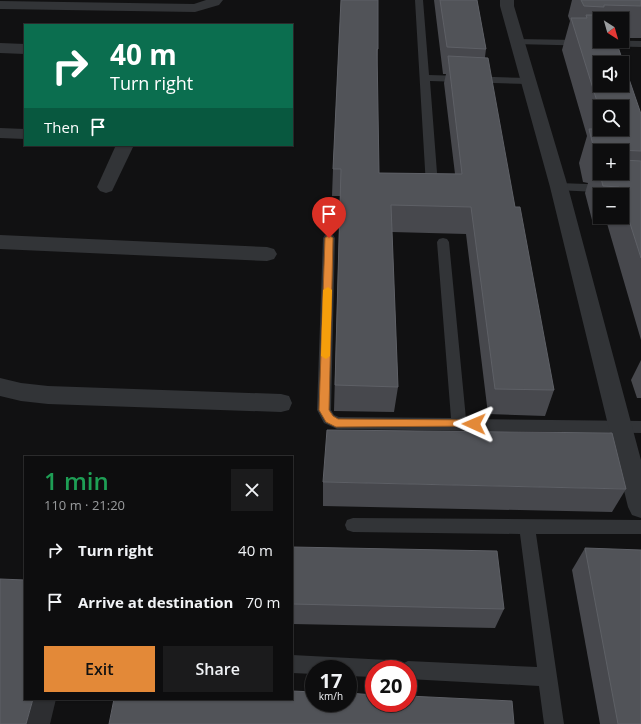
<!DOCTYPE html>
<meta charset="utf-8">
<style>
:root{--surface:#0d0d0e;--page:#1b1b1c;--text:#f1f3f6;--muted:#9a9c9e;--line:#2d2d2e;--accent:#e38938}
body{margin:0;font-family:"Open Sans",sans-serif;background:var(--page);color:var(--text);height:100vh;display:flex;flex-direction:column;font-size:15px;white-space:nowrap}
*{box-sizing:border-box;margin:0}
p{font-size:13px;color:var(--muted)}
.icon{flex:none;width:22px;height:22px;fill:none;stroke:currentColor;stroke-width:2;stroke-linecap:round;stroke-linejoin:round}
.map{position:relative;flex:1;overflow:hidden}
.sheet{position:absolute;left:24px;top:456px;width:269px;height:244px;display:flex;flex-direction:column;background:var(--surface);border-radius:0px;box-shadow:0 1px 3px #0004,0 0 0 1px var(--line)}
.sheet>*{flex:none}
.guide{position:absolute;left:24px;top:24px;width:269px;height:122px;border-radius:0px;box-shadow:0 1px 3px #0004,0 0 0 1px var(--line);background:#0b6e4f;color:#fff;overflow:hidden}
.needle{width:26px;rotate:143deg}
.controls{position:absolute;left:593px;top:12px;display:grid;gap:8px}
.controls a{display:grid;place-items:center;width:36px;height:36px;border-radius:0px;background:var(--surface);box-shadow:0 1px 3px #0004,0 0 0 1px var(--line);font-size:20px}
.speed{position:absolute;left:305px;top:660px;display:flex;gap:8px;font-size:20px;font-weight:700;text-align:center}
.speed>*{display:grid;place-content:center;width:52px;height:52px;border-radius:50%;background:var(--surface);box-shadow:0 1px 3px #0004,0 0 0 1px var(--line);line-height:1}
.speed small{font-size:10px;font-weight:400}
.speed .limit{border:6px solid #d22;background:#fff;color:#111}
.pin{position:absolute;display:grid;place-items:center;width:34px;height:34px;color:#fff;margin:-41px -17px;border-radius:50% 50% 50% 0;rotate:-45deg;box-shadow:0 0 4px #0007}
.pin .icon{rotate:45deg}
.me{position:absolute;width:44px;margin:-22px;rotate:271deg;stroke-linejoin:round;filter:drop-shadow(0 0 3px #0008)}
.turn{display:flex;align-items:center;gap:14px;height:84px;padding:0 20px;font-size:18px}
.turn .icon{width:52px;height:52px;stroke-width:2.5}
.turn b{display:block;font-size:28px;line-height:34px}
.then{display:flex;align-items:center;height:38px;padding:0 20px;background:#0003;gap:8px;font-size:15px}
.round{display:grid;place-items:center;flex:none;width:42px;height:42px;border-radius:0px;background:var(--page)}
.headline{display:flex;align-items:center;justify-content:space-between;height:68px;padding:0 20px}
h1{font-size:24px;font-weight:600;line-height:30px;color:#1e9e55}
.primary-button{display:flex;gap:8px;margin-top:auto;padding:8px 20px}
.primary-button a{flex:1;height:46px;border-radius:0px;background:var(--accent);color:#111;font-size:16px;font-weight:600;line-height:46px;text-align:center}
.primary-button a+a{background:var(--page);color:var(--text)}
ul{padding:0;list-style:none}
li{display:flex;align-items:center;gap:12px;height:52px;padding:0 20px}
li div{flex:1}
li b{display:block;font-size:15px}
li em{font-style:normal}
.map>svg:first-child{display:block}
</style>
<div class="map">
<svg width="641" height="724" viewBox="0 0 641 724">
<rect width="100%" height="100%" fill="#111112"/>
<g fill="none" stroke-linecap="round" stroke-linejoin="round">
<!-- lane -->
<g fill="#323437" fill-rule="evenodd">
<path d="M415 0H423L429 75 528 78 533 81 528 84 430 81 438 186 436 189H428L426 186Z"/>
<path d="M517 39 641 41V47L514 44 512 42 514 40Z"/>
<path d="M559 183 641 186V194L555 190 553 187 555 184Z"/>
<path d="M329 234 333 235 335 238 331 410 334 415 339 417 451 418 437 242 439 239 443 238 447 239 449 242 466 419 641 421V433L337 429 324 423 317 410 323 238 325 235Z"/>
<path d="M353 518 641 520V534H536L564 724H544L539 686 408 679V669H399L402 664 408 661 537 667 520 534 353 532 347 530 345 525 347 520Z"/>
<path d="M292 655 388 660 394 663 397 669H374V677L348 676V669H314V674L292 673Z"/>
</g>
<!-- street -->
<g fill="#323437" fill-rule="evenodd">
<path d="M206 0H223L219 5 195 12 0 9V1L194 4Z"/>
<path d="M500 0H514V6L568 187 641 460V518L632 515 628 507 550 187 500 6Z"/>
<path d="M0 43 25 44V54L0 53Z"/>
<path d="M0 128 25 129V139L0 138Z"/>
<path d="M116 145H134L112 191 106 193 100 191 97 187Z"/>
<path d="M0 235 267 247 274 249 277 254 274 259 267 261 0 249Z"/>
<path d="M0 378 21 383 48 386 281 394 289 396 292 403 289 410 281 412 48 404 21 401 0 396Z"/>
</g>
</g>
<!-- wall -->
<g fill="#47484d" fill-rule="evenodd">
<path d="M341 0 378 49 377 66 379 173 455 174 444 83 446 74H443L434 0H477L486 49 485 57 515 207 554 390 545 416 488 414 466 234 392 232 398 387 394 412 334 411 340 196H332L333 169Z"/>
<path d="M572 0H641V38H622V19H600L641 114V340L606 220H592L585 193 588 183 583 182 579 163 587 136 562 50 570 21 568 16ZM600 107 622 129H600ZM600 151H622V173H600ZM600 195H622V217H600Z"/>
<path d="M641 360V398H637L631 380Z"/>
<path d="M323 482 626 489 612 512 323 506Z"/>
<path d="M292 547 504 609 495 628 292 624Z"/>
<path d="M585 548 641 724H600L572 570Z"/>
</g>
<!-- shaded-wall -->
<path fill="#2d2e31" d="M33 699H56L50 724H26Z"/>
<!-- building -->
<g fill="#515358" stroke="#5e6066" fill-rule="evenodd">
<path d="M341 0H378V49H377L379 173 462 174 448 56 488 58 515 207H520L554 390 495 389 471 207 391 205 398 387 335 385 341 169H333Z"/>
<path d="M440 0H477L486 49 447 47Z"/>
<path d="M581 0H641V6L604 5V7L584 6Z"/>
<path d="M586 15H607L608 19H600V41H616L641 114V151L594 149 589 129H622V107H600V111L571 18H587ZM600 63H622V85H600Z"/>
<path d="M596 159 600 160V173H622V160L641 161V258L622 198V195H621L619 187 603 186Z"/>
<path d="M327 430 612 433 626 489 323 482Z"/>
<path d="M292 547 497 551 504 609 292 604Z"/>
<path d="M585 548 641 550V724H618Z"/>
<path d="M0 579 25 580V699H33L26 724H0Z"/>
<path d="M292 691 314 692V703H348V693L374 695V703H408V696L512 701 514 724H109L114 699H292Z"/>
</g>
<!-- route -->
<path fill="#e38938" stroke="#945924" d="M329 235 333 238 329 410 333 416 338 419 474 420 477 421 479 424 477 426 336 427 326 422 319 410 325 238Z"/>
<!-- slow -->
<path fill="#f59e0b" d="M328 287 332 290 330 356 326 359 321 356 323 290Z"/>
</svg>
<div class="controls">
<a><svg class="needle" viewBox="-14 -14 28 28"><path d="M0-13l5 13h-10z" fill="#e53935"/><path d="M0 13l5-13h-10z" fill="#9a9c9e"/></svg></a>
<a><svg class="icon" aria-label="sound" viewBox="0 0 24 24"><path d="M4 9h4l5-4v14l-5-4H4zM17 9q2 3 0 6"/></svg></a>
<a><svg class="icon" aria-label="search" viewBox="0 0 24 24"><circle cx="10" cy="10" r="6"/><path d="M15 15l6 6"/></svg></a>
<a>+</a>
<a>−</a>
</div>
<div class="speed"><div>17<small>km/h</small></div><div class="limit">20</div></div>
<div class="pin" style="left:329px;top:238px;background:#d93025"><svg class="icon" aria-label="arrive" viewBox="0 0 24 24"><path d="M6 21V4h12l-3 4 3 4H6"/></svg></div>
<svg class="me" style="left:474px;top:424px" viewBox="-20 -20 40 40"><path d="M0-17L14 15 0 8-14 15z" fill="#e38938" stroke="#fff" stroke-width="4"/></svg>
<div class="guide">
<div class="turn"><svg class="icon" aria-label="right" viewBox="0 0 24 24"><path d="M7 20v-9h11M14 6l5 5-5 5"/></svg><div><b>40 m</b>Turn right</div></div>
<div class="then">Then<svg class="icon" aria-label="arrive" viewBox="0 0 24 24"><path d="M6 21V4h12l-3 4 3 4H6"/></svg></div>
</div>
<section class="sheet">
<div class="headline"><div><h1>1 min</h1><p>110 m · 21:20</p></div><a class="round"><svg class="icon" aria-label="close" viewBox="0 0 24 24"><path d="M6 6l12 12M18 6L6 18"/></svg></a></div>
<ul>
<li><svg class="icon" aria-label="right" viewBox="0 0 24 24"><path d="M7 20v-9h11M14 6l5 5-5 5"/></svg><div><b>Turn right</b></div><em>40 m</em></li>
<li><svg class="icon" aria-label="arrive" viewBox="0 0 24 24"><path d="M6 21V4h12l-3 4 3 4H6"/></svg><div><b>Arrive at destination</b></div><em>70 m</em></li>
</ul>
<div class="primary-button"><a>Exit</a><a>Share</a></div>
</section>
</div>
